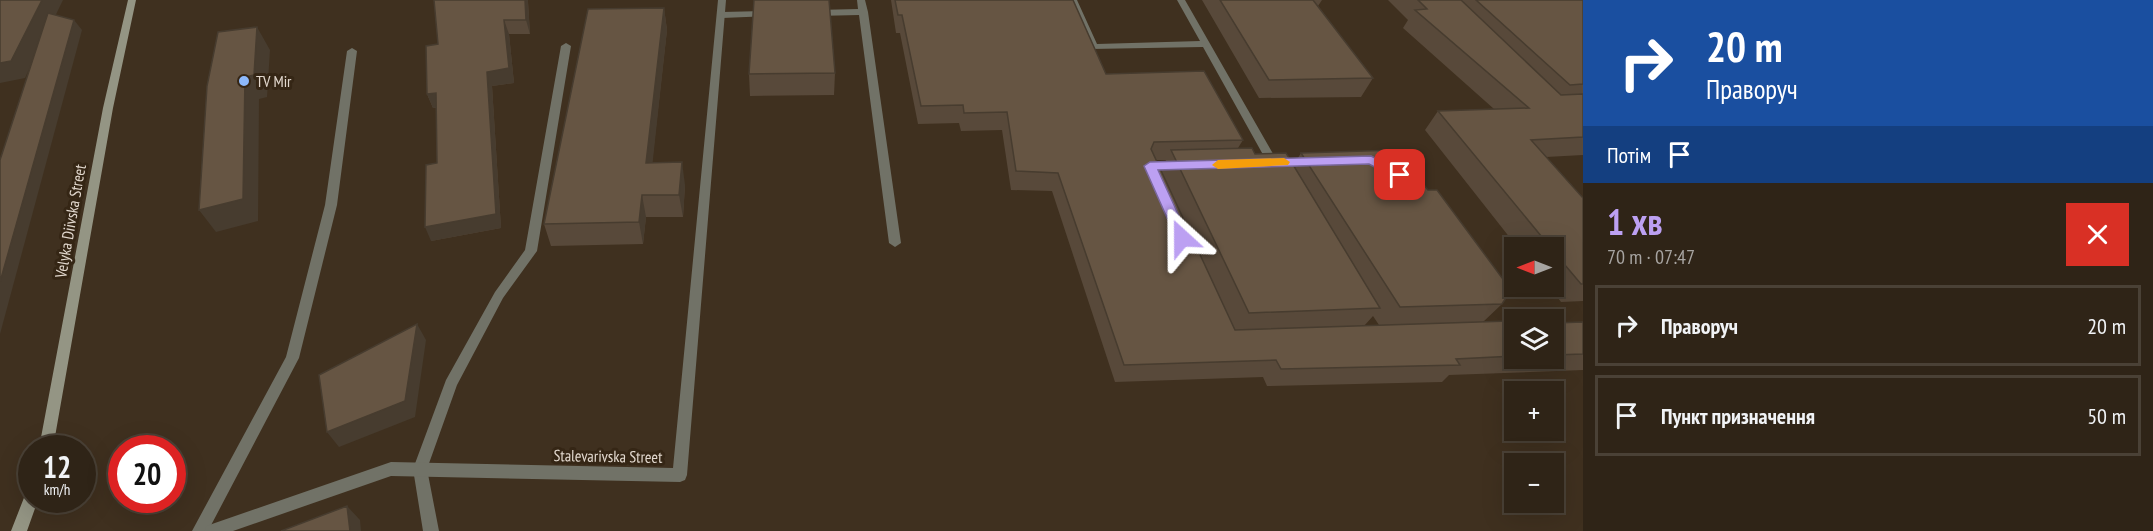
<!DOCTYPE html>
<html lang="uk">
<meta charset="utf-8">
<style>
:root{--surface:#2f2417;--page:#372c20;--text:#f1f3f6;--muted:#a7a4a1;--line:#4a4136;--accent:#bca0f2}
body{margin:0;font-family:"PT Sans Narrow",sans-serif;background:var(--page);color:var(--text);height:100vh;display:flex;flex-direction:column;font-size:22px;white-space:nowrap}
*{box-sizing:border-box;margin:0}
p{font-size:20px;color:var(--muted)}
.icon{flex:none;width:33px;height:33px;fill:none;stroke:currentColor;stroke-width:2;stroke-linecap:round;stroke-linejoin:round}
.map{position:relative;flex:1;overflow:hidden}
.drawer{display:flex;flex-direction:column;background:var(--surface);width:570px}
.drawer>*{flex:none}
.guide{background:#1a4fa0;color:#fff;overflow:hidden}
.needle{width:39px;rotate:270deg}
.buttons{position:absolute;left:1504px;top:237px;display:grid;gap:12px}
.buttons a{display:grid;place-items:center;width:60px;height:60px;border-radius:0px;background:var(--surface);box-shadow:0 6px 24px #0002,0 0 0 2px var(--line);font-size:30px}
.speed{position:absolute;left:18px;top:435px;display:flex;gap:12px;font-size:30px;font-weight:700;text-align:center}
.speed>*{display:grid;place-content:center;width:78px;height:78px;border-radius:50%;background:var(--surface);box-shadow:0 6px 24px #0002,0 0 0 2px var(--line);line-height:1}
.speed small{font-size:15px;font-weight:400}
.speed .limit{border:9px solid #d22;background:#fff;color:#111}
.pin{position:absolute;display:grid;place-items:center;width:51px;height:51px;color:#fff;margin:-26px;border-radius:12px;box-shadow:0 3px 9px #0006}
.me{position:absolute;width:66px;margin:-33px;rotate:336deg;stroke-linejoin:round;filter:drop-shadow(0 0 4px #0008)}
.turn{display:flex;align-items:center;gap:21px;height:126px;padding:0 24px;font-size:27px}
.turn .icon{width:78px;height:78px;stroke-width:2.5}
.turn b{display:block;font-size:42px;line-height:51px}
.then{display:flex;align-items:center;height:57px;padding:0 24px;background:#0003;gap:12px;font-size:22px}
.round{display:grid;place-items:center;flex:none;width:63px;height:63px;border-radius:0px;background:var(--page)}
.summary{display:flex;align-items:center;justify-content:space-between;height:102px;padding:0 24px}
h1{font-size:36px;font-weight:700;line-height:45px;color:var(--accent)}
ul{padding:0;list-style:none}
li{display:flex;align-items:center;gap:18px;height:81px;margin:0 12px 9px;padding:0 12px;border:3px solid var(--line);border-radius:0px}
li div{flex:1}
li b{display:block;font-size:22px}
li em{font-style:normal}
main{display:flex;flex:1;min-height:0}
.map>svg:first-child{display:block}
</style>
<main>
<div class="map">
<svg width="1583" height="531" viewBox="0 0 1583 531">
<rect width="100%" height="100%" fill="#3f301f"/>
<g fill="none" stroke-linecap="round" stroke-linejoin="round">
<!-- lane -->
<g fill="#717267" fill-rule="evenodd">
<path d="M857 0H865L868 12 901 243 895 247 889 243 859 15 816 16 811 13 816 10 858 9Z"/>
<path d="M768 11 773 14 771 16 722 18 717 15 722 12Z"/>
<path d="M566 43 571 46 537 251 503 298 457 385 427 469 439 531H423L413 469 446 380 495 292 525 250 561 46Z"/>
<path d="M352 48 357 51 337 205 299 358 208 531H192L286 357 325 205 347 51Z"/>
</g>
<!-- street -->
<g fill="#717267" fill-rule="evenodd">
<path d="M718 0H726L687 475 685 480 680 482 391 476 233 531H204L207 526 212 524 391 462 673 468Z"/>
<path d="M1069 0H1077L1097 44 1200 41 1177 0H1185L1280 166 1279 169H1271L1203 47 1091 49Z"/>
</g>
<!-- secondary -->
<g fill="#949584" fill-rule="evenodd">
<path d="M128 0H136L113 108 53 448H39L103 108Z"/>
<path d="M32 488V500H38L27 531H11L27 490Z"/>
</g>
</g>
<!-- wall -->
<g fill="#58493a" fill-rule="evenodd">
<path d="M891 0H1073L1106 74 1243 140 1238 148 1293 166 1301 153 1502 304 1483 322 1504 321 1518 308 1515 320V358H1554V323L1583 322V370L1449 375 1442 382 1267 386 1263 377 1115 382 1052 191 1011 190 1002 130 961 131 959 123 918 124 900 33H896ZM1156 160H1166L1161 171ZM1373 316 1379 325 1364 326Z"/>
<path d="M1202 0H1322L1318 6 1373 78 1361 97 1259 98Z"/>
<path d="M1388 0H1583V155L1546 157 1583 198V301L1561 302 1549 286H1554V248H1518L1425 130 1438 111 1494 109 1403 28 1408 20Z"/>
<path d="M528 2 530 34H509L514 83 492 86 501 228 431 241 437 163 436 108H433L427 94 438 44Z"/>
<path d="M664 8 667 30 652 163 685 185 683 217H646L643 244 551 246 544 224Z"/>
<path d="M835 73 834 95 750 96 749 74Z"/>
</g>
<!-- shaded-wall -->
<g fill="#473c2f">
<path d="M42 0H63L25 78 0 83V63Z"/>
<path d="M525 0H528V2L530 34 526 20Z"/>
<path d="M664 8 667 30 650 186 646 163Z"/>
<path d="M74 20 82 30 0 334V282Z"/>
<path d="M504 20 509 34 514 83 492 86 501 228 431 241 425 227 487 72Z"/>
<path d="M257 27 270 50 267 97 259 99 258 221 216 232 199 210 245 77Z"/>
<path d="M436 93 441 107 433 108 427 94Z"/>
<path d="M682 162 685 185 683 217 679 195Z"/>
<path d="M642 195 646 217 643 244 639 222Z"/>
<path d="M417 324 426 340 415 417 339 447 327 432Z"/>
<path d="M347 506 360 520 361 531H350Z"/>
</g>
<!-- building -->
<g fill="#665543" stroke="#473c2f" stroke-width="1.5">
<path d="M0 0H42L11 61 0 63Z"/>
<path d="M434 0H525L526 20H504L509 68 487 72 496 214 425 227 426 165 437 163 436 93 427 94 426 46 438 44Z"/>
<path d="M754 0H829L835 73 749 74Z"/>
<path d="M895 0H1073L1106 74 1204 71 1243 140 1154 142 1151 149 1235 330 1509 321 1518 308 1527 320H1515V356L1456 359 1460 365 1281 369 1276 360 1124 365 1058 173 1016 171 1007 112 964 113 963 105 921 106 902 15H898Z"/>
<path d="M1220 0H1313L1373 78 1269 80Z"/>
<path d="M1418 0H1461L1561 95 1583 94V137L1531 140 1583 198V284H1581L1554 252V248H1551L1438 111 1529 108 1415 10 1427 9Z"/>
<path d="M1476 0H1583V84L1570 85Z"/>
<path d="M664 8 646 163 682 162 679 195H642L639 222 544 224 588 9Z"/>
<path d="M48 13 74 20 0 282V160Z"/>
<path d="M257 27 254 75 245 77 243 199 199 210 207 86 218 32Z"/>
<path d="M1252 148 1255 154 1286 153 1380 308 1249 313 1171 150Z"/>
<path d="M1396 150 1428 190H1437L1511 290 1502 304 1400 307 1301 153Z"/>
<path d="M1583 322V354L1554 355V323Z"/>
<path d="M417 324 405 401 327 432 319 375Z"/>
<path d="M347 506 350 531H281Z"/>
</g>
<!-- route -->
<path fill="#bca0f2" stroke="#7a689d" stroke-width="1.5" d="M1371 156 1404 172V178H1395L1369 164 1158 170 1189 238 1182 243 1176 238 1144 166 1150 162Z"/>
<!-- slow -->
<path fill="#f59e0b" d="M1284 158 1290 162 1288 165 1218 169 1212 165 1218 160Z"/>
<!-- markers -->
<circle fill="#8db9fc" stroke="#352615" stroke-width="2" cx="244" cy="81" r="6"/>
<g text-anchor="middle" stroke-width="6" stroke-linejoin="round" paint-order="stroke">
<!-- poi labels -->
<g font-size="16" fill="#e2d8ce" stroke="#352615" text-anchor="start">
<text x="256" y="87">TV Mir</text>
</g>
<!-- street labels -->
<g font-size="16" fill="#e2d8ce" stroke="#352615">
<text transform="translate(70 221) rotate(-80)" y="6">Velyka Diivska Street</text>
<text transform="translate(608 456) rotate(1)" y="6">Stalevarivska Street</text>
</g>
</g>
</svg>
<div class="buttons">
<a><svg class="needle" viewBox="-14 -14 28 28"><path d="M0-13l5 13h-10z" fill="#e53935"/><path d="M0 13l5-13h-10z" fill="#a7a4a1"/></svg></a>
<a><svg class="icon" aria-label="layers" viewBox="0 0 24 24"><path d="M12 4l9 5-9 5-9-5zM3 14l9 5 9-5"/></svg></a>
<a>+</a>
<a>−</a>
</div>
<div class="speed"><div>12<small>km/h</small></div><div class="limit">20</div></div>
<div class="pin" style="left:1400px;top:175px;background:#d93025"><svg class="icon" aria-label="arrive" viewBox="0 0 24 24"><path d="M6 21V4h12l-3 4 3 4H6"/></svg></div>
<svg class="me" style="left:1182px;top:238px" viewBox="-20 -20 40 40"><path d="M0-17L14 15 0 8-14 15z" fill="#bca0f2" stroke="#fff" stroke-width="4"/></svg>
</div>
<section class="drawer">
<div class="guide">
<div class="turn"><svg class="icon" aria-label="right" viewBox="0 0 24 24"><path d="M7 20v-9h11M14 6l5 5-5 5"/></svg><div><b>20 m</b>Праворуч</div></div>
<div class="then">Потім<svg class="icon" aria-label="arrive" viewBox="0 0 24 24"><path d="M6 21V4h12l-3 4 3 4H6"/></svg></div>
</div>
<div class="summary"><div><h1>1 хв</h1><p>70 m · 07:47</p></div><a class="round" style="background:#d93025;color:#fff"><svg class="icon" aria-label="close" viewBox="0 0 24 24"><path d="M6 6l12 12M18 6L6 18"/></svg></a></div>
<ul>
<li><svg class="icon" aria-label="right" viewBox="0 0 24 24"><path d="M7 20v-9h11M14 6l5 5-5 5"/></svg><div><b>Праворуч</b></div><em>20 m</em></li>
<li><svg class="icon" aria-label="arrive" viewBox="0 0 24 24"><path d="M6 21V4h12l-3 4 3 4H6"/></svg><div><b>Пункт призначення</b></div><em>50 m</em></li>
</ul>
</section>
</main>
